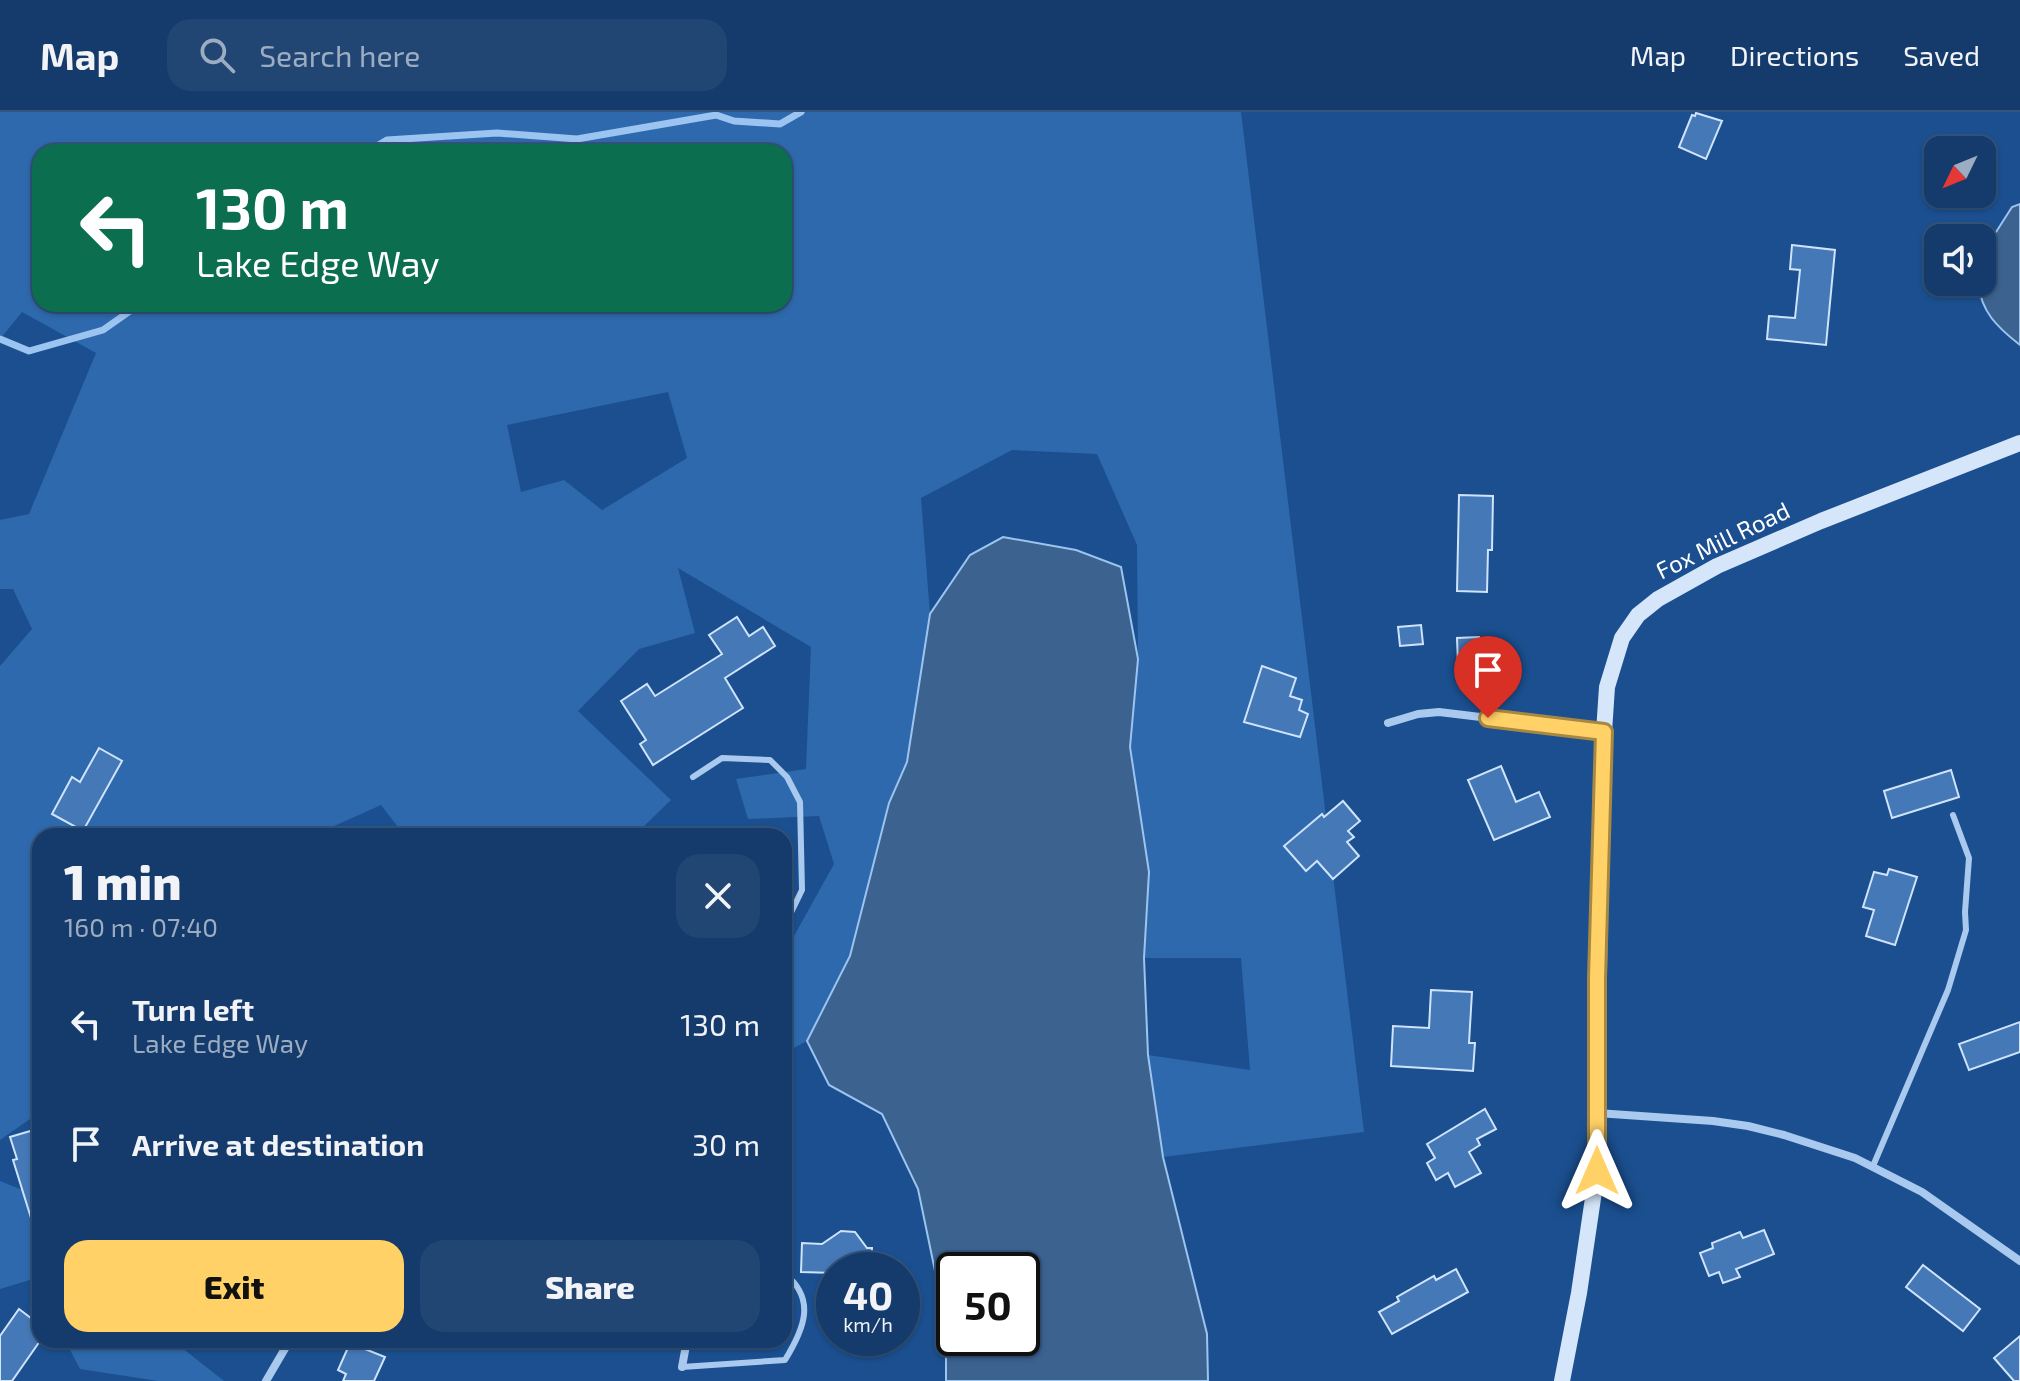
<!DOCTYPE html>
<meta charset="utf-8">
<style>
:root{--surface:#143b6b;--page:#214673;--text:#f1f3f6;--muted:#9dadc1;--line:#33557e;--accent:#ffd166}
body{margin:0;font-family:"Exo 2",sans-serif;background:var(--page);color:var(--text);height:100vh;display:flex;flex-direction:column;font-size:30px;white-space:nowrap}
*{box-sizing:border-box;margin:0}
p{font-size:26px;color:var(--muted)}
.icon{flex:none;width:44px;height:44px;fill:none;stroke:currentColor;stroke-width:2;stroke-linecap:round;stroke-linejoin:round}
.map{position:relative;flex:1;overflow:hidden}
.panel{position:absolute;left:32px;top:716px;width:760px;height:520px;display:flex;flex-direction:column;background:var(--surface);border-radius:24px;box-shadow:0 2px 6px #0004,0 0 0 2px var(--line)}
.panel>*{flex:none}
.top-card{position:absolute;left:32px;top:32px;width:760px;height:168px;border-radius:24px;box-shadow:0 2px 6px #0004,0 0 0 2px var(--line);background:#0b6e4f;color:#fff;overflow:hidden}
.needle{width:52px;rotate:227deg}
.controls{position:absolute;left:1924px;top:24px;display:grid;gap:16px}
.controls a{display:grid;place-items:center;width:72px;height:72px;border-radius:16px;background:var(--surface);box-shadow:0 2px 6px #0004,0 0 0 2px var(--line);font-size:40px}
.speed{position:absolute;left:816px;top:1140px;display:flex;gap:16px;font-size:40px;font-weight:700;text-align:center}
.speed>*{display:grid;place-content:center;width:104px;height:104px;border-radius:50%;background:var(--surface);box-shadow:0 2px 6px #0004,0 0 0 2px var(--line);line-height:1}
.speed small{font-size:20px;font-weight:400}
.speed .limit{border:4px solid #111;border-radius:12px;background:#fff;color:#111}
.pin{position:absolute;display:grid;place-items:center;width:68px;height:68px;color:#fff;margin:-82px -34px;border-radius:50% 50% 50% 0;rotate:-45deg;box-shadow:0 0 8px #0007}
.pin .icon{rotate:45deg}
.me{position:absolute;width:88px;margin:-44px;rotate:0deg;stroke-linejoin:round;filter:drop-shadow(0 0 6px #0008)}
.turn{display:flex;align-items:center;gap:28px;height:168px;padding:0 32px;font-size:36px}
.turn .icon{width:104px;height:104px;stroke-width:2.5}
.turn b{display:block;font-size:56px;line-height:68px}
.round{display:grid;place-items:center;flex:none;width:84px;height:84px;border-radius:24px;background:var(--page)}
.headline{display:flex;align-items:center;justify-content:space-between;height:136px;padding:0 32px}
h1{font-size:48px;font-weight:800;line-height:60px}
.primary-button{display:flex;gap:16px;margin-top:auto;padding:16px 32px}
.primary-button a{flex:1;height:92px;border-radius:24px;background:var(--accent);color:#111;font-size:32px;font-weight:800;line-height:92px;text-align:center}
.primary-button a+a{background:var(--page);color:var(--text)}
ul{padding:0;list-style:none}
li{display:flex;align-items:center;gap:24px;height:120px;padding:0 32px}
li div{flex:1}
li b{display:block;font-size:30px}
li em{font-style:normal}
header{display:flex;align-items:center;gap:48px;box-sizing:border-box;height:112px;padding:0 40px;background:var(--surface);border-bottom:2px solid var(--line)}
header strong{font-size:38px}
nav{display:flex;gap:44px;margin-inline-start:auto;font-size:28px}
.search{width:560px;height:72px;background:var(--page);display:flex;align-items:center;gap:20px;box-sizing:border-box;padding:0 28px;border-radius:24px;color:var(--muted);font-size:30px}
.map>svg:first-child{display:block}
</style>
<header>
<strong>Map</strong>
<div class="search"><svg class="icon" aria-label="search" viewBox="0 0 24 24"><circle cx="10" cy="10" r="6"/><path d="M15 15l6 6"/></svg>Search here</div>
<nav><a>Map</a><a>Directions</a><a>Saved</a></nav>
</header>
<div class="map">
<svg width="2020" height="1269" viewBox="0 0 2020 1269">
<rect width="100%" height="100%" fill="#1b4f8f"/>
<!-- green -->
<g fill="#2e69ad" fill-rule="evenodd">
<path d="M0 0H1241L1364 1020 1163 1045 1148 943 1250 958 1241 846H1144L1149 760 1130 635 1138 547 1137 433 1097 342 1012 338 921 386 930 502 907 650 889 691 850 845 807 929 784 941V842L834 752 819 704 748 707 736 667 806 657 811 535 678 456 695 521 639 537 578 599 671 688 641 717 647 724H405L381 693 312 724H40V1000L0 1028V554L32 517 13 477H0V408L29 402 96 241 22 200 0 227ZM40 40H784V192H40ZM668 280 687 346 602 398 564 368 521 380 507 313Z"/>
<path d="M0 1069 40 1085V1180L33 1167 0 1177Z"/>
<path d="M65 1228H172L224 1269H158L80 1257Z"/>
</g>
<!-- water -->
<g fill="#3c6290" stroke="#9cc4f0" stroke-width="2" fill-rule="evenodd">
<path d="M2020 92V233C1997 215 1981 200 1978 170H1982V142L2012 95Z"/>
<path d="M1003 425 1076 438 1121 455 1138 547 1130 635 1149 760 1144 846 1148 943 1163 1045 1207 1222 1208 1269H946V1212L918 1077 882 1002 829 973 807 929 850 844 889 691 907 650 930 502 970 443ZM954 1158H1022V1226H954Z"/>
</g>
<g fill="none" stroke-linecap="round" stroke-linejoin="round">
<!-- stream -->
<g stroke="#9cc4f0" stroke-width="7">
<path d="M367 40 387 28 497 21 577 27 716 3 734 9 780 12 801 0"/>
<path d="M0 227 29 239 103 218 140 192"/>
</g>
</g>
<!-- building -->
<g fill="#4478b7" stroke="#cfe3fa" stroke-width="2">
<path d="M1696 1 1722 9 1706 47 1679 35 1692 3 1695 4Z"/>
<path d="M1792 133 1835 138 1826 233 1767 227 1769 204 1795 206 1800 158 1790 157Z"/>
<path d="M1459 383 1493 384 1492 438H1488L1487 480 1457 479Z"/>
<path d="M737 505 749 524 763 515 775 534 725 566 743 596 653 653 640 632 646 628 621 589 647 572 655 584 722 542 709 523Z"/>
<path d="M1421 513 1423 532 1400 534 1398 515Z"/>
<path d="M1479 525 1480 552 1458 553 1457 526Z"/>
<path d="M1262 554 1296 566 1290 584 1302 588 1299 598 1308 602 1300 625 1244 610Z"/>
<path d="M99 636 122 649 83 719 52 702 72 665 80 670Z"/>
<path d="M1501 654 1516 690 1539 680 1550 705 1494 728 1468 668Z"/>
<path d="M1951 658 1959 685 1892 706 1884 679Z"/>
<path d="M1343 689 1360 709 1348 719 1354 725 1347 730 1359 744 1333 767 1317 749 1306 759 1284 734 1322 702 1324 705Z"/>
<path d="M1889 757 1917 765 1895 833 1866 824 1874 798 1863 795 1874 760 1887 763Z"/>
<path d="M1431 878 1472 880 1469 931H1475L1473 959 1391 954 1393 914 1429 916Z"/>
<path d="M2020 910V940L1969 958 1959 932Z"/>
<path d="M1485 997 1496 1017 1477 1027 1480 1033 1469 1040 1481 1061 1455 1075 1448 1061 1436 1068 1427 1051 1435 1046 1427 1032Z"/>
<path d="M37 1017 40 1028V1121L36 1122 13 1048 17 1047 10 1025Z"/>
<path d="M1764 1118 1774 1142 1736 1157 1740 1165 1723 1171 1719 1160 1709 1164 1700 1141 1713 1136 1712 1131 1740 1120 1743 1126Z"/>
<path d="M841 1119 855 1120 867 1136H872L871 1158H834V1161L801 1160 802 1131 822 1132Z"/>
<path d="M1923 1153 1980 1197 1963 1219 1906 1175Z"/>
<path d="M1456 1157 1468 1180 1392 1222 1379 1200 1399 1189 1397 1185 1434 1164 1436 1168Z"/>
<path d="M19 1197 40 1213V1229L12 1269H0V1224Z"/>
<path d="M2020 1224V1269H2014L1994 1246Z"/>
<path d="M350 1231 385 1245 374 1269H343L346 1262 338 1258Z"/>
</g>
<g fill="none" stroke-linecap="round" stroke-linejoin="round">
<!-- service -->
<g stroke="#a9c9ee" stroke-width="6">
<path d="M693 665 722 646 770 648 787 665 800 690 802 778 784 815"/>
<path d="M1873 1054 1948 878 1966 818 1965 800 1969 746 1953 703"/>
<path d="M682 1255 785 1248C804 1217 817 1187 784 1161"/>
</g>
<!-- minor -->
<g stroke="#a9c9ee" stroke-width="8">
<path d="M1388 611 1418 602 1439 600 1604 620"/>
<path d="M1597 1001 1713 1009 1748 1014 1784 1023 1855 1046 1922 1080 2020 1149"/>
<path d="M682 1255 687 1228"/>
<path d="M266 1269 290 1228"/>
</g>
<!-- secondary -->
<path stroke="#d6e6fa" stroke-width="16" d="M1562 1269 1579 1181 1597 1059 1601 665 1607 575 1622 526 1638 503 1658 487 1717 454 1821 409 2020 331"/>
</g>
<g fill="none" stroke-linecap="round" stroke-linejoin="round">
<defs>
<path id="route" d="M1488 606 1604 620 1597 866V1059"/>
</defs>
<!-- route casing -->
<use href="#route" stroke="#a68842" stroke-width="20"/>
<!-- route -->
<use href="#route" stroke="#ffd166" stroke-width="14"/>
</g>
<g text-anchor="middle" stroke-width="6" stroke-linejoin="round" paint-order="stroke">
<!-- street labels -->
<g font-size="24" fill="#fff" stroke="#1b4f8f">
<text transform="translate(1723 429) rotate(-26)" y="8">Fox Mill Road</text>
</g>
</g>
</svg>
<div class="controls">
<a><svg class="needle" viewBox="-14 -14 28 28"><path d="M0-13l5 13h-10z" fill="#e53935"/><path d="M0 13l5-13h-10z" fill="#9dadc1"/></svg></a>
<a><svg class="icon" aria-label="sound" viewBox="0 0 24 24"><path d="M4 9h4l5-4v14l-5-4H4zM17 9q2 3 0 6"/></svg></a>
</div>
<div class="speed"><div>40<small>km/h</small></div><div class="limit">50</div></div>
<div class="pin" style="left:1488px;top:606px;background:#d93025"><svg class="icon" aria-label="arrive" viewBox="0 0 24 24"><path d="M6 21V4h12l-3 4 3 4H6"/></svg></div>
<svg class="me" style="left:1597px;top:1059px" viewBox="-20 -20 40 40"><path d="M0-17L14 15 0 8-14 15z" fill="#ffd166" stroke="#fff" stroke-width="4"/></svg>
<div class="top-card">
<div class="turn"><svg class="icon" aria-label="left" viewBox="0 0 24 24"><path d="M17 20v-9H6M10 6l-5 5 5 5"/></svg><div><b>130 m</b>Lake Edge Way</div></div>
</div>
<section class="panel">
<div class="headline"><div><h1>1 min</h1><p>160 m · 07:40</p></div><a class="round"><svg class="icon" aria-label="close" viewBox="0 0 24 24"><path d="M6 6l12 12M18 6L6 18"/></svg></a></div>
<ul>
<li><svg class="icon" aria-label="left" viewBox="0 0 24 24"><path d="M17 20v-9H6M10 6l-5 5 5 5"/></svg><div><b>Turn left</b><p>Lake Edge Way</p></div><em>130 m</em></li>
<li><svg class="icon" aria-label="arrive" viewBox="0 0 24 24"><path d="M6 21V4h12l-3 4 3 4H6"/></svg><div><b>Arrive at destination</b></div><em>30 m</em></li>
</ul>
<div class="primary-button"><a>Exit</a><a>Share</a></div>
</section>
</div>
